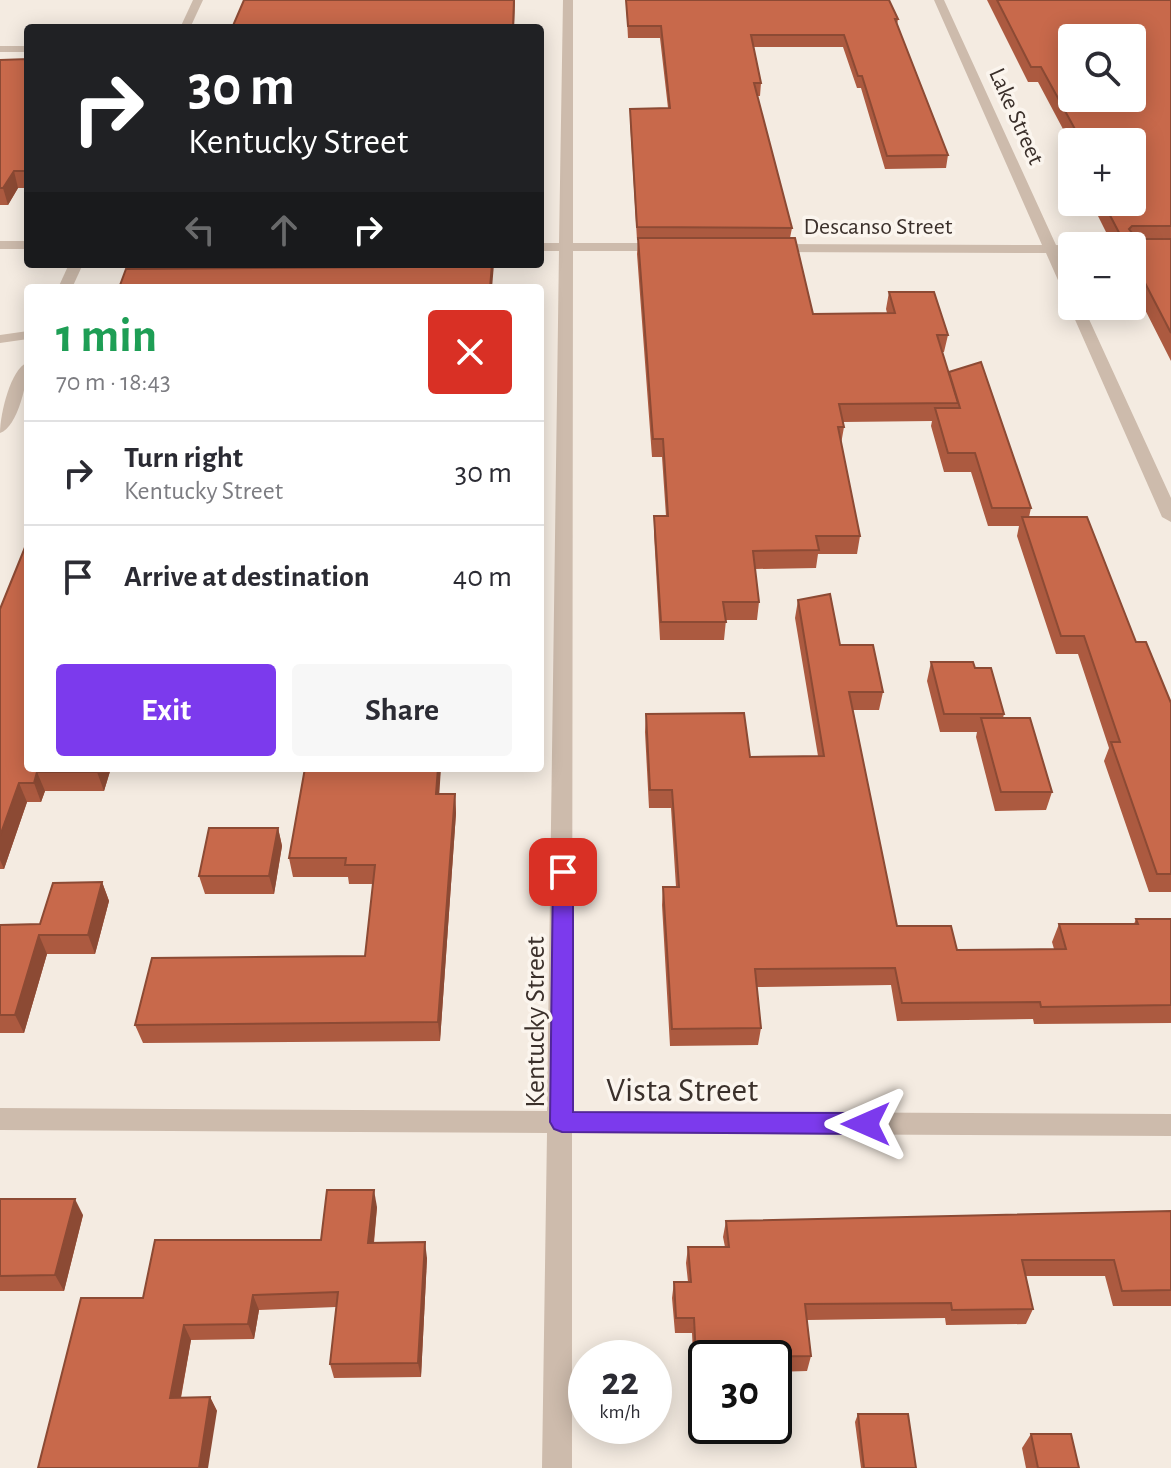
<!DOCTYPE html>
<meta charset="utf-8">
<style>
:root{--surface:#fff;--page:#f7f7f7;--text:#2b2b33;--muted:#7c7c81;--line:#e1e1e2;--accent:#7c3aed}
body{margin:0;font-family:"Alegreya Sans",sans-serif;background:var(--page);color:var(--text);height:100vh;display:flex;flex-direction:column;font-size:30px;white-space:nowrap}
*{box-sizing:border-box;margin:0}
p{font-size:26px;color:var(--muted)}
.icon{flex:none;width:44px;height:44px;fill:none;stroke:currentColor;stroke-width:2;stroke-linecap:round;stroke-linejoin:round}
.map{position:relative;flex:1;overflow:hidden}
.sheet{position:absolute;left:24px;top:284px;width:520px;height:488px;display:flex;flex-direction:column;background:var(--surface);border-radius:8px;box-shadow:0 4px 20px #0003}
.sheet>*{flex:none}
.top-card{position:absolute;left:24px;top:24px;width:520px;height:244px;border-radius:8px;box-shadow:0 4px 20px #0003;background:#202124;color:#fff;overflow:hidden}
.buttons{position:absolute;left:1058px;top:24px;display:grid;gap:16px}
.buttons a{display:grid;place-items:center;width:88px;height:88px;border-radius:8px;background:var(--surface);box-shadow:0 4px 20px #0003;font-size:40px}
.speed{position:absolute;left:568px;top:1340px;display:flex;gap:16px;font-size:40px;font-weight:700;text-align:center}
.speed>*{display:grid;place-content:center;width:104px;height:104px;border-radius:50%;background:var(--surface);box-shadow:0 4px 20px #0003;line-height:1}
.speed small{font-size:20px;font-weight:400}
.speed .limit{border:4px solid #111;border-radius:12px;background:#fff;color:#111}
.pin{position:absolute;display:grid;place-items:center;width:68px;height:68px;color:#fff;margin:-34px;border-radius:16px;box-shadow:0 4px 12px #0006}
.me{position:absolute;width:88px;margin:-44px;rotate:270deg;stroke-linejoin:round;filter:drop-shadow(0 0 6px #0008)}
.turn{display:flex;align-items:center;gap:28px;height:168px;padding:0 32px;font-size:36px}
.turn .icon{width:104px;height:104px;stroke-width:2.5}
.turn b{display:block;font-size:56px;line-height:68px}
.lanes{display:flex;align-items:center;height:76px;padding:0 32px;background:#0003;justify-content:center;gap:40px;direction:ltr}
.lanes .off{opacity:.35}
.round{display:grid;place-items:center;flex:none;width:84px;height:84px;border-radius:8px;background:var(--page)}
.head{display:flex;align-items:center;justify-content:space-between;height:136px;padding:0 32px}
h1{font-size:48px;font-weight:600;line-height:60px;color:#1e9e55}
.action{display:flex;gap:16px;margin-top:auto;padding:16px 32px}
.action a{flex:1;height:92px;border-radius:8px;background:var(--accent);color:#fff;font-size:32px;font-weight:600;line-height:92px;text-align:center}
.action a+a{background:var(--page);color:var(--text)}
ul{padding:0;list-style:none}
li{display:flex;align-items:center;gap:24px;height:104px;padding:0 32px;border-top:2px solid var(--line)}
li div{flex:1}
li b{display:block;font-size:30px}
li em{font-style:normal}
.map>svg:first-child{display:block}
</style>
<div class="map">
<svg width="1171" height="1468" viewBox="0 0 1171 1468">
<rect width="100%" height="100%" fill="#f4ebe1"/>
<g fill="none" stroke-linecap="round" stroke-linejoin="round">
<!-- minor -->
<g fill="#cdbbac" fill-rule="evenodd">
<path d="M193 0H203L190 28H180Z"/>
<path d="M563 0H573V243H664L671 247 664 251H573L572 1111 1171 1114V1136L572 1133V1468H542L547 1133 0 1130V1108L547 1111 559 251H540V243H559Z"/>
<path d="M934 0H944L1056 245 1077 246H1072V253H1060L1072 280V300L1065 296 1046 253 772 252 765 248 772 244 1042 245Z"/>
<rect x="0" y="46" width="28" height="6"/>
<rect x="0" y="241" width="28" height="8"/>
<path d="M69 264H83L72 288H58Z"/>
<path d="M1071 303 1072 306H1083L1171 498V522L1162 517 1069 306Z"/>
<path d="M28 331V339L0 343V335Z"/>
<path d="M28 362C28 380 18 427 0 433 0 415 10 369 28 362Z"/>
</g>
</g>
<!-- wall -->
<g fill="#ac5a40">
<path d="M626 0H889L898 19 897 25 948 155 946 168 885 169 861 88H857L843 47H753L761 83 760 96H757L792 228 790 238 813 314 887 313 886 309 889 292 948 335 944 352H942L949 373 1031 508 1029 517 1136 642 1171 703V892H1149L1104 761 1109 748 1078 654H1056L1017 536 1019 526H988L971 472H944L931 426 932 421 843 422 844 427 841 444 860 536 857 554H818L816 568 755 569 759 602 757 620H726L724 640H660L654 534V516H666L662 457H652L637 254 638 240H637L630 121V109L668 108 660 38H628Z"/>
<path d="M987 0H1171V361L1132 284V246H1113L1091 202H1132V142H1072V146L1038 82H1028Z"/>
<path d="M28 59V188H18L8 205H0V60Z"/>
<path d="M798 600 883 692 879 710H853L897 926 957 950 1054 949 1052 942 1059 924H1134L1136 919H1171V1023L1034 1024 1033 1019 897 1021 891 985 756 987 761 1028 758 1045 670 1046 662 905 663 887H676L671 808H649L645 732 646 714 750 757 818 756 795 618Z"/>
<path d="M0 609 111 768 104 791H45L41 802H27L4 869H0Z"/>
<path d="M931 662 975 668 1004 714 1003 718 1052 792 1046 810 995 811 976 737 977 732H940L927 681Z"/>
<path d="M439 794H455L456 813 440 1041 143 1043 135 1025 365 956 373 884H349L348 877H293L289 858Z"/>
<path d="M278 828 282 846 274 894H205L199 876Z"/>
<path d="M102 882 109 901 95 954H47L24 1033H0V925L40 924Z"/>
<path d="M0 1199 83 1215 64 1291H0Z"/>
<path d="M377 1207 374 1243 427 1258 421 1377 334 1378 330 1364 336 1307 259 1310 254 1339 191 1340 181 1398 210 1397 217 1411 38 1468 143 1298 321 1240Z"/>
<path d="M1171 1211V1306H1113L1105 1276H1026L1033 1309 1026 1324 946 1325 945 1318 807 1320 811 1356 807 1371 774 1372V1358H706V1373H694L692 1333H675L672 1298 674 1282H688L686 1263 688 1247H725L723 1237 726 1221Z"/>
<path d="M858 1414 916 1468H861L855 1422Z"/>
<path d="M1031 1434 1079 1468H1026L1022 1448Z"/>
</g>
<!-- shaded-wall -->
<g fill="#8c4a34">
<path d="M514 0H515L514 28H513Z"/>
<path d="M14 171 18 188 8 205 3 188Z"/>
<path d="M492 264H494L492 288H490Z"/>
<path d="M98 768H111L104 791 97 772Z"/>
<path d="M438 768H441L438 813 436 794Z"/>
<path d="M37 772 45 791 41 802 34 783Z"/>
<path d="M19 783 27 802 4 869 0 860V836Z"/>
<path d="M455 794 456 813 440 1041 438 1022Z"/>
<path d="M278 828 282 846 274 894 269 876Z"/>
<path d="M102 882 109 901 95 954 88 935Z"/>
<path d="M39 935 47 954 24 1033 15 1015Z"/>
<path d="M374 1190 377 1207 372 1259 368 1243Z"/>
<path d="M75 1199 83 1215 64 1291 55 1275Z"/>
<path d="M425 1242 427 1258 421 1377 418 1363Z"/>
<path d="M253 1295 259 1310 254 1339 248 1324Z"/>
<path d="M184 1325 191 1340 178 1412 170 1398Z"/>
<path d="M210 1397 217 1411 208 1468H199Z"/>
</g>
<!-- building -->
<g fill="#c8694b" stroke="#8c4a34" stroke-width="2" fill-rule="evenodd">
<path d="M244 0H514L513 28H232Z"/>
<path d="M626 0H889L898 19H895L948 155 887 156 862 76H858L844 35H751L761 83H754L792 228 637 227 630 109 670 108 661 26H628Z"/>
<path d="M997 0H1171V226H1132L1129 229 1137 239H1171V333L1132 258V246H1126L1103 202H1132V142H1082L1041 67H1031ZM1072 38H1132V98H1072Z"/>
<path d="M28 59V171H14L3 188H0V60Z"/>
<path d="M638 238H795L813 314 895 313 889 292H934L948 335H937L958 403 839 404 844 427H838L860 536H816L819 550 753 551 759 602H723L726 622H661L654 516H668L663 439H653Z"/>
<path d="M410 264H492L490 288H119L126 269 409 267Z"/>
<path d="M981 362 1031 508H992L975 453H948L935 408H960L949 372Z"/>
<path d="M1022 517H1087L1136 642H1146L1171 703V874H1157L1111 742H1120L1084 636H1061Z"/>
<path d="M28 540V768H98L97 772H37L34 783H19L0 836V609Z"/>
<path d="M830 594 840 645H873L883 692H849L897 926H951L957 950 1066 949 1059 924H1138L1136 919H1171V1005L1041 1007 1040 1002 902 1003 895 968 755 969 761 1028 672 1029 663 887H679L672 790H650L646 714 744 713 750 757 824 756 798 600Z"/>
<path d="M931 662H973L975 668H991L1004 714H944Z"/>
<path d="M981 718H1030L1052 792H1001Z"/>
<path d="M305 768H438L436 794H455L438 1022 135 1025 152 958 365 956 375 865H345L346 858H289Z"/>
<path d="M209 828H278L269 876H199Z"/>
<path d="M102 882 88 935H39L15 1015H0V925L40 924 53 883Z"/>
<path d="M327 1190H374L368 1243 425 1242 418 1363 330 1364 338 1292 253 1295 248 1324 184 1325 170 1398 210 1397 199 1468H38L81 1298H143L155 1240H321Z"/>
<path d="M0 1199H75L55 1275 0 1276Z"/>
<path d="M1171 1211V1290L1122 1291 1114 1260H1022L1033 1309 952 1310 951 1303 805 1304 811 1356 696 1358 694 1318H676L674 1282H691L688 1247H729L726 1221Z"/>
<path d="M858 1414H908L916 1468H864Z"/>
<path d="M1031 1434H1071L1079 1468H1038Z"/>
</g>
<!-- route -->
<path fill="#7c3aed" stroke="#51269a" stroke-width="2" d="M563 864 573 872V1112L866 1113 874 1116 878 1124 874 1131 866 1134 562 1132 554 1129 550 1122 553 872Z"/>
<g text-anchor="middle" stroke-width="7" stroke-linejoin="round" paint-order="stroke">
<!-- far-street labels -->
<g font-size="24" fill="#3b302b" stroke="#fbf5ee">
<text transform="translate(1017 116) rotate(66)" y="8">Lake Street</text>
<text x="878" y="234">Descanso Street</text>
</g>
<!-- street labels -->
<g font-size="28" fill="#3b302b" stroke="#fbf5ee">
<text transform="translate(534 1022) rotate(-90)" y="10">Kentucky Street</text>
</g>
<!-- near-street labels -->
<g font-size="34" fill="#3b302b" stroke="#fbf5ee">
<text x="682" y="1101">Vista Street</text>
</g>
</g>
</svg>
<div class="buttons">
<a><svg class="icon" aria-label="search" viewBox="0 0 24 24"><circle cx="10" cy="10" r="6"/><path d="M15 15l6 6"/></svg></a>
<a>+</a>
<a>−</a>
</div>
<div class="speed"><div>22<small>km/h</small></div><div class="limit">30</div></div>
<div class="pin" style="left:563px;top:872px;background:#d93025"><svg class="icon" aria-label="arrive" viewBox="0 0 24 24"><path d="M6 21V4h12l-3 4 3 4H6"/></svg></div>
<svg class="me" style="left:866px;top:1124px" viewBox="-20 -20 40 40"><path d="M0-17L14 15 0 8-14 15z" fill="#7c3aed" stroke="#fff" stroke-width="4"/></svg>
<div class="top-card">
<div class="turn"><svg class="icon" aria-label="right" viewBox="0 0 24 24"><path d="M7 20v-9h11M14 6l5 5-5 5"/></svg><div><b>30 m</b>Kentucky Street</div></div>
<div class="lanes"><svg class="icon off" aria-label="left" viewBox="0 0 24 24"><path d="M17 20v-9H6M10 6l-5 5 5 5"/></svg><svg class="icon off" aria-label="ahead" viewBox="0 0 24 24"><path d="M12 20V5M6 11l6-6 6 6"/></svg><svg class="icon" aria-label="right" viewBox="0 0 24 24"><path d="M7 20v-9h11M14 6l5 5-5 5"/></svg></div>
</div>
<section class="sheet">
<div class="head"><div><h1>1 min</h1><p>70 m · 18:43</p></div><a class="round" style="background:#d93025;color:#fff"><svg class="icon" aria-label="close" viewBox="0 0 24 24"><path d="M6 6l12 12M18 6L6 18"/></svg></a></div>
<ul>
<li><svg class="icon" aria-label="right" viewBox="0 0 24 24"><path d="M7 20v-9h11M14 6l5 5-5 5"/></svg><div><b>Turn right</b><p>Kentucky Street</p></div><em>30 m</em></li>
<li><svg class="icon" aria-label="arrive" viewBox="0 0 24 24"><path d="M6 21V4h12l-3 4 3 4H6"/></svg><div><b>Arrive at destination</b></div><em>40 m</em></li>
</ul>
<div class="action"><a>Exit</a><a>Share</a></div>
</section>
</div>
